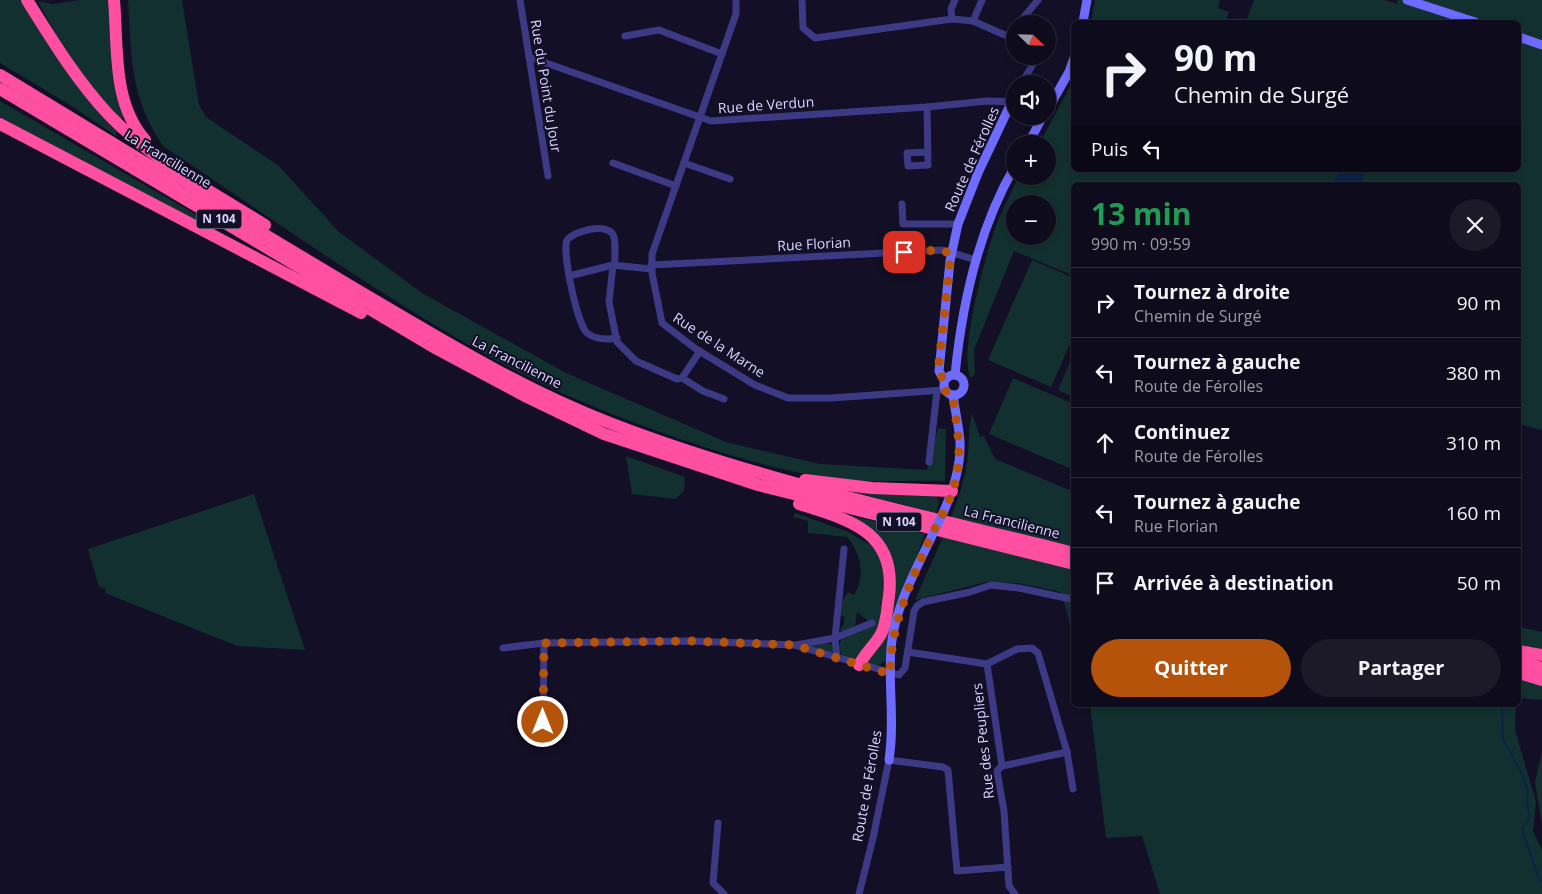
<!DOCTYPE html>
<html lang="fr">
<meta charset="utf-8">
<style>
:root{--surface:#0e0b1c;--page:#1c1929;--text:#f1f3f6;--muted:#9b9ba3;--line:#2e2b3b;--accent:#b45309}
body{margin:0;font-family:"Open Sans",sans-serif;background:var(--page);color:var(--text);height:100vh;display:flex;flex-direction:column;font-size:19px;white-space:nowrap}
*{box-sizing:border-box;margin:0}
p{font-size:16px;color:var(--muted)}
.icon{flex:none;width:28px;height:28px;fill:none;stroke:currentColor;stroke-width:2;stroke-linecap:round;stroke-linejoin:round}
.map{position:relative;flex:1;overflow:hidden}
.details{position:absolute;left:1071px;top:182px;width:450px;height:525px;display:flex;flex-direction:column;background:var(--surface);border-radius:8px;box-shadow:0 2px 8px #0003,0 0 0 1px var(--line)}
.details>*{flex:none}
.top-card{position:absolute;left:1071px;top:20px;width:450px;height:152px;border-radius:8px;box-shadow:0 2px 8px #0003,0 0 0 1px var(--line);background:#0e0b1c;color:var(--text);overflow:hidden}
.needle{width:32px;rotate:113deg}
.fabs{position:absolute;left:1006px;top:15px;display:grid;gap:10px}
.fabs a{display:grid;place-items:center;width:50px;height:50px;border-radius:50%;background:var(--surface);box-shadow:0 2px 8px #0003,0 0 0 1px var(--line);font-size:25px}
.pin{position:absolute;display:grid;place-items:center;width:42px;height:42px;color:#fff;margin:-21px;border-radius:10px;box-shadow:0 2px 8px #0006}
.me{position:absolute;width:55px;margin:-28px;rotate:0deg;stroke-linejoin:round;filter:drop-shadow(0 0 4px #0008)}
.turn{display:flex;align-items:center;gap:18px;height:105px;padding:0 20px;font-size:22px}
.turn .icon{width:65px;height:65px;stroke-width:2.5}
.turn b{display:block;font-size:35px;line-height:42px}
.then{display:flex;align-items:center;height:48px;padding:0 20px;background:#0003;gap:10px;font-size:19px}
.round{display:grid;place-items:center;flex:none;width:52px;height:52px;border-radius:26px;background:var(--page)}
.summary{display:flex;align-items:center;justify-content:space-between;height:85px;padding:0 20px}
h1{font-size:30px;font-weight:700;line-height:38px;color:#1e9e55}
.primary-button{display:flex;gap:10px;margin-top:auto;padding:10px 20px}
.primary-button a{flex:1;height:58px;border-radius:30px;background:var(--accent);color:#fff;font-size:20px;font-weight:700;line-height:58px;text-align:center}
.primary-button a+a{background:var(--page);color:var(--text)}
ul{padding:0;list-style:none}
li{display:flex;align-items:center;gap:15px;height:70px;padding:0 20px;border-top:1px solid var(--line)}
li div{flex:1}
li b{display:block;font-size:19px}
li em{font-style:normal}
.map>svg:first-child{display:block}
</style>
<div class="map">
<svg width="1542" height="894" viewBox="0 0 1542 894">
<rect width="100%" height="100%" fill="#130f26"/>
<!-- green -->
<g fill="#12302f" fill-rule="evenodd">
<path d="M0 0H20L42 35 117 129 116 136 70 105 0 63Z"/>
<path d="M80 0H109L125 115 121 120C88 83 60 46 38 1L53 4Z"/>
<path d="M128 0H182L199 105 206 117 279 166 339 232 422 293 566 373 726 442 820 464 927 470 938 428 946 429 945 481C912 480 878 483 845 480 790 474 733 457 680 439 612 416 544 388 481 352 371 290 268 216 163 146 129 95 132 58 128 0Z"/>
<path d="M1095 0H1220L1218 8 1229 12 1225 22H1091Z"/>
<path d="M1254 0H1384L1398 4 1397 0H1542V430L1519 424V185H1074V276L1014 251 974 350 975 374 971 378C957 356 988 244 999 218 1005 204 1013 190 1019 176H1048V144H1039L1074 79V170H1519V22H1246ZM1015 204H1048V236H1015Z"/>
<path d="M0 101 217 227 215 231 0 117Z"/>
<path d="M1032 260 1074 278V335L1051 387 988 360Z"/>
<path d="M1074 352V397L1058 390Z"/>
<path d="M1013 378 1074 404V470L989 434Z"/>
<path d="M972 413 980 437 984 436 995 459 1074 492V638L1061 592 1018 583 986 582 915 600C932 560 955 516 965 474 970 454 967 434 972 413Z"/>
<path d="M626 456 685 477 684 491 675 499 632 494Z"/>
<path d="M830 486 934 494C941 500 939 505 936 513Z"/>
<path d="M254 494 305 650 237 646 105 593 106 589 99 587 88 549Z"/>
<path d="M795 513 846 531 876 548 887 565 882 616 878 630 855 659 844 658C840 654 838 646 841 640L870 626 867 620 857 612 855 627 841 632 840 629 844 624V617L841 614 843 599 848 592 854 595C866 576 861 553 847 537L808 533V521L793 517Z"/>
<path d="M840 513 925 534 913 566 887 660 878 666 868 663 866 658 880 640 891 561Z"/>
<path d="M1519 627 1542 632V651L1532 646 1519 654Z"/>
<path d="M825 643 832 644 833 654 809 646Z"/>
<path d="M1519 680 1542 685V700L1519 698Z"/>
<path d="M1090 705H1516L1515 730 1536 802 1533 831 1542 850V894H1160L1142 836 1106 838Z"/>
<path d="M1542 751V824L1535 782Z"/>
</g>
<!-- water -->
<path fill="#0c2248" d="M1339 170H1365L1362 185H1333Z"/>
<g fill="none" stroke-linecap="round" stroke-linejoin="round">
<!-- stream -->
<g stroke="#0c2248" stroke-width="2">
<path d="M1442 22 1445 16"/>
<path d="M1502 705 1503 739 1520 770 1528 790 1527 804 1530 817 1522 830 1539 879 1542 883"/>
</g>
<!-- street -->
<g stroke="#3d3a85" stroke-width="7">
<path d="M520 0 548 176"/>
<path d="M736 0V14L723 51 652 254V273L662 323 696 349 755 385 788 398H831L944 390"/>
<path d="M802 0 803 28 815 38 952 19 973 21 1007 36 1015 27"/>
<path d="M952 19 951 9 955 0"/>
<path d="M973 21 982 0"/>
<path d="M1018 24 1038 0"/>
<path d="M625 36 659 30 722 54"/>
<path d="M529 57 711 121 927 107 987 101 1015 102"/>
<path d="M1021 84 1038 56"/>
<path d="M927 107 928 165 908 166 907 153 927 152"/>
<path d="M613 163 676 186"/>
<path d="M684 163 730 179"/>
<path d="M902 204 903 224H958"/>
<path d="M613 265 609 302 617 342 636 361 677 379 682 378 700 351"/>
<path d="M615 265C614 257 617 239 612 233 602 223 574 232 567 240 562 252 577 324 587 333 595 339 607 340 617 338"/>
<path d="M651 265 943 250 976 260"/>
<path d="M569 276 613 265 651 269"/>
<path d="M682 378 703 391 724 399"/>
<path d="M929 462 937 391"/>
<path d="M796 645 835 638 872 623"/>
<path d="M503 648 544 643 689 641 794 645 899 675 905 668 914 611 917 606 923 602 970 592 991 585 1019 588 1071 599"/>
<path d="M908 652 987 664 1017 649 1032 648 1038 653 1067 752 1002 766"/>
<path d="M837 659 835 638 844 549"/>
<path d="M987 664 1002 766 997 771 1004 811 1009 886 1015 894"/>
<path d="M543 722 544 643"/>
<path d="M1067 752 1073 789"/>
<path d="M718 823 713 883 724 894"/>
<path d="M859 894 873 838 889 760 943 767 948 770 957 871 1008 867"/>
</g>
<!-- secondary -->
<g stroke="#6f6bff" stroke-width="9">
<path d="M1407 0 1475 22"/>
<path d="M1083 22 1087 0"/>
<path d="M1519 37 1542 45"/>
<path d="M1048 109 1069 72 1074 58"/>
<path d="M1028 144 1043 116"/>
<circle cx="954" cy="385" r="10"/>
<path d="M955 375C962 304 979 228 1015 166"/>
<path d="M944 380 939 371 950 261 958 224 978 173 1012 101"/>
<path d="M943 513C953 491 961 466 960 442 959 426 955 411 953 395"/>
<path d="M889 760C895 722 888 685 891 648 894 611 913 575 929 542"/>
</g>
<!-- highway -->
<g stroke="#ff4fa3" stroke-width="12">
<path d="M27 0C52 40 77 81 109 115 153 161 212 192 265 225"/>
<path d="M114 0C118 46 112 103 145 140"/>
<path d="M0 75C119 147 237 219 357 290 439 338 521 389 610 423 760 481 918 514 1074 553"/>
<path d="M0 89 437 349 525 396 604 434 758 485 1074 564"/>
<path d="M0 124 361 313"/>
<path d="M805 480 872 488 952 491"/>
<path d="M799 504C850 520 897 532 889 596 887 608 887 623 881 634 875 645 865 653 859 665"/>
<path d="M1519 651 1542 655"/>
<path d="M1519 661 1542 668"/>
<path d="M1519 673 1542 680"/>
</g>
<!-- secondary-bridge -->
<path stroke="#6f6bff" stroke-width="9" d="M929 542 943 513"/>
</g>
<g fill="none" stroke-linecap="round" stroke-linejoin="round">
<!-- route -->
<path stroke="#b45309" stroke-width="9" stroke-dasharray="0 16.2" d="M543 722 544 643 689 641 794 645 890 674C891 621 912 579 933 532 940 519 948 505 953 490 964 453 957 432 953 396L944 390V380L938 371 951 254 942 250 904 252"/>
</g>
<g text-anchor="middle" stroke-width="4" stroke-linejoin="round" paint-order="stroke">
<!-- shield labels -->
<g fill="#130f26" stroke="#9e99be" stroke-width="1">
<rect x="196.5" y="209.5" width="45" height="19" rx="4"/>
<rect x="876.5" y="512.5" width="45" height="19" rx="4"/>
</g>
<g font-size="12" font-weight="bold" fill="#d9d4ff">
<text x="219" y="223">N 104</text>
<text x="899" y="526">N 104</text>
</g>
<!-- street labels -->
<g font-size="14" fill="#d9d4ff" stroke="#130f26">
<text transform="translate(546 86) rotate(81)" y="5">Rue du Point du Jour</text>
<text transform="translate(766 105) rotate(-4)" y="5">Rue de Verdun</text>
<text transform="translate(168 159) rotate(31)" y="5">La Francilienne</text>
<text transform="translate(972 159) rotate(-66)" y="5">Route de Férolles</text>
<text transform="translate(814 244) rotate(-3)" y="5">Rue Florian</text>
<text transform="translate(719 345) rotate(33)" y="5">Rue de la Marne</text>
<text transform="translate(517 362) rotate(27)" y="5">La Francilienne</text>
<text transform="translate(1012 522) rotate(14)" y="5">La Francilienne</text>
<text transform="translate(983 741) rotate(-96)" y="5">Rue des Peupliers</text>
<text transform="translate(867 786) rotate(-80)" y="5">Route de Férolles</text>
</g>
</g>
</svg>
<div class="fabs">
<a><svg class="needle" viewBox="-14 -14 28 28"><path d="M0-13l5 13h-10z" fill="#e53935"/><path d="M0 13l5-13h-10z" fill="#9b9ba3"/></svg></a>
<a><svg class="icon" aria-label="sound" viewBox="0 0 24 24"><path d="M4 9h4l5-4v14l-5-4H4zM17 9q2 3 0 6"/></svg></a>
<a>+</a>
<a>−</a>
</div>
<div class="pin" style="left:904px;top:252px;background:#d93025"><svg class="icon" aria-label="arrive" viewBox="0 0 24 24"><path d="M6 21V4h12l-3 4 3 4H6"/></svg></div>
<svg class="me" style="left:543px;top:722px" viewBox="-20 -20 40 40"><circle r="17" fill="#b45309" stroke="#fff" stroke-width="3"/><path d="M0-11L8 9 0 5-8 9z" fill="#fff"/></svg>
<div class="top-card">
<div class="turn"><svg class="icon" aria-label="right" viewBox="0 0 24 24"><path d="M7 20v-9h11M14 6l5 5-5 5"/></svg><div><b>90 m</b>Chemin de Surgé</div></div>
<div class="then">Puis<svg class="icon" aria-label="left" viewBox="0 0 24 24"><path d="M17 20v-9H6M10 6l-5 5 5 5"/></svg></div>
</div>
<section class="details">
<div class="summary"><div><h1>13 min</h1><p>990 m · 09:59</p></div><a class="round"><svg class="icon" aria-label="close" viewBox="0 0 24 24"><path d="M6 6l12 12M18 6L6 18"/></svg></a></div>
<ul>
<li><svg class="icon" aria-label="right" viewBox="0 0 24 24"><path d="M7 20v-9h11M14 6l5 5-5 5"/></svg><div><b>Tournez à droite</b><p>Chemin de Surgé</p></div><em>90 m</em></li>
<li><svg class="icon" aria-label="left" viewBox="0 0 24 24"><path d="M17 20v-9H6M10 6l-5 5 5 5"/></svg><div><b>Tournez à gauche</b><p>Route de Férolles</p></div><em>380 m</em></li>
<li><svg class="icon" aria-label="ahead" viewBox="0 0 24 24"><path d="M12 20V5M6 11l6-6 6 6"/></svg><div><b>Continuez</b><p>Route de Férolles</p></div><em>310 m</em></li>
<li><svg class="icon" aria-label="left" viewBox="0 0 24 24"><path d="M17 20v-9H6M10 6l-5 5 5 5"/></svg><div><b>Tournez à gauche</b><p>Rue Florian</p></div><em>160 m</em></li>
<li><svg class="icon" aria-label="arrive" viewBox="0 0 24 24"><path d="M6 21V4h12l-3 4 3 4H6"/></svg><div><b>Arrivée à destination</b></div><em>50 m</em></li>
</ul>
<div class="primary-button"><a>Quitter</a><a>Partager</a></div>
</section>
</div>
